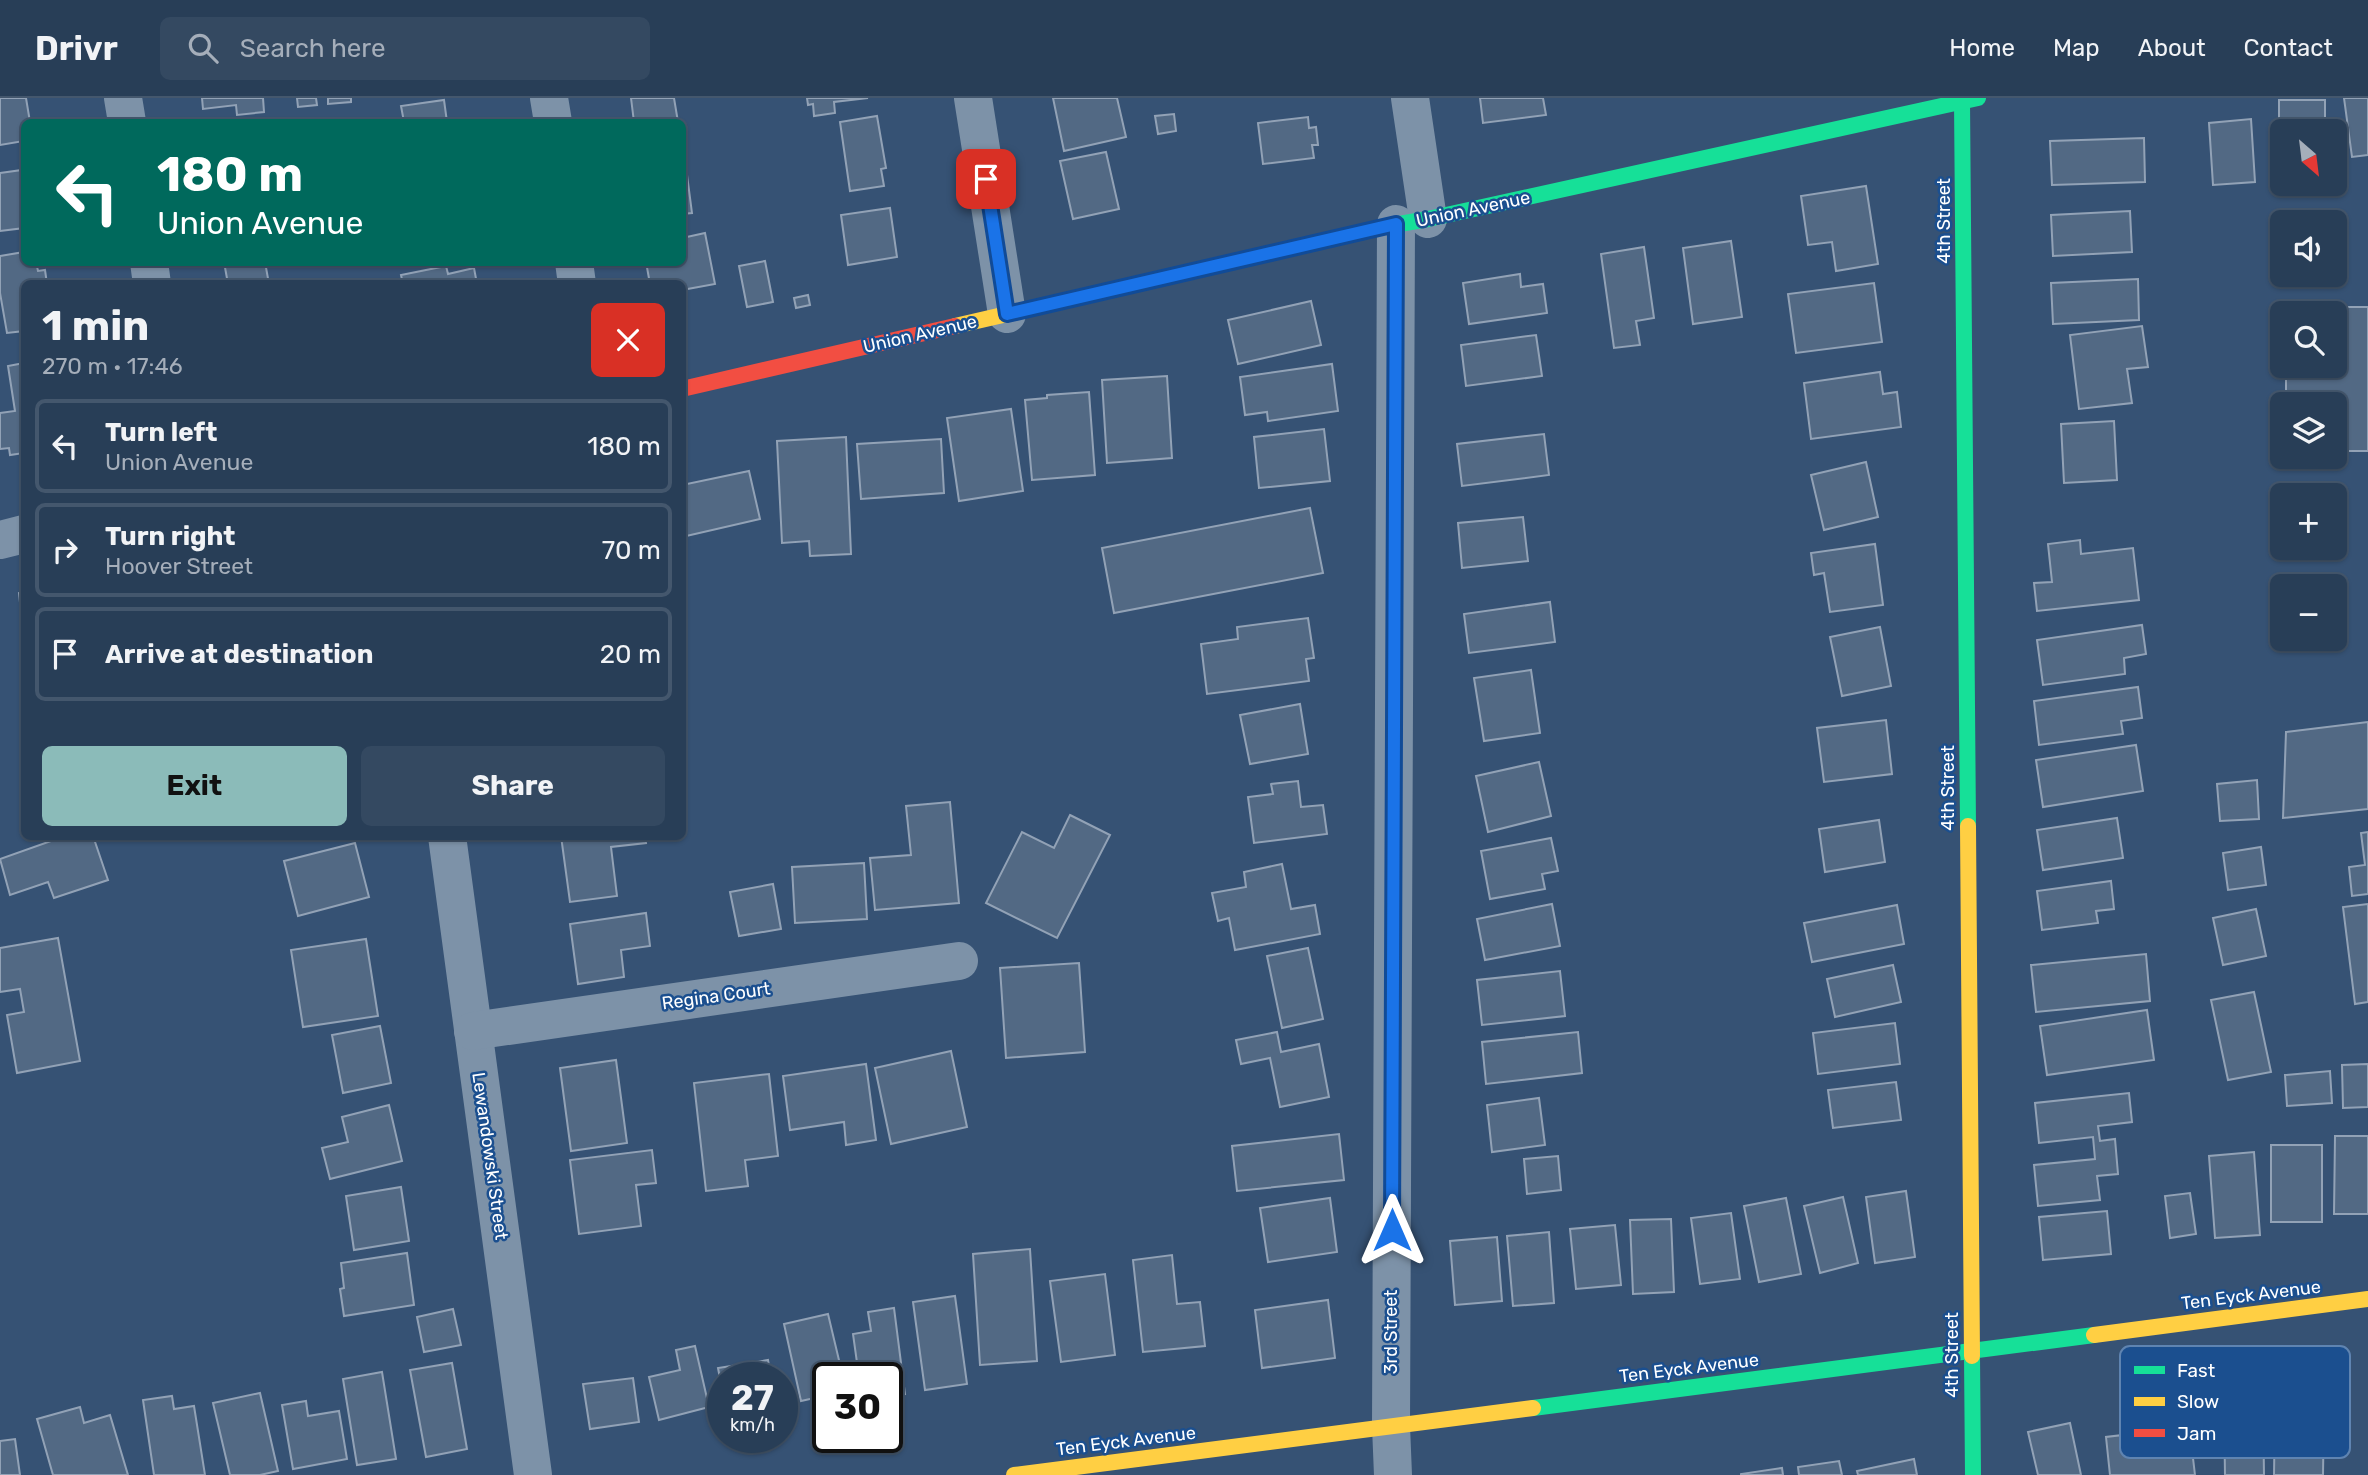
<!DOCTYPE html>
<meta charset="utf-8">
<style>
:root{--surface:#283e57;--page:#344961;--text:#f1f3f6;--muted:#a5aeba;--line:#44576d;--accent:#8bbbb9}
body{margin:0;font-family:Rubik,sans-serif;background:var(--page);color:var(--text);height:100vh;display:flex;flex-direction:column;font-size:26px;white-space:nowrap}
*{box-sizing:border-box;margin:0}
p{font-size:23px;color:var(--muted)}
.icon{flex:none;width:38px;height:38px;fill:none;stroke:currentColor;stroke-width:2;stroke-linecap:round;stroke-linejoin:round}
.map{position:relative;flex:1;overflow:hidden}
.panel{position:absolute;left:21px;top:182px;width:665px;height:560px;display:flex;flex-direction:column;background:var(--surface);border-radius:10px;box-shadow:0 2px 5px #0004,0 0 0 2px var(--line)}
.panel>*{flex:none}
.guide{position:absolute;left:21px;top:21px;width:665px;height:147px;border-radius:10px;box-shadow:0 2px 5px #0004,0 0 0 2px var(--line);background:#00695c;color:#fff;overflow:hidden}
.needle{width:46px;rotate:152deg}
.buttons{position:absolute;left:2270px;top:21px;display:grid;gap:14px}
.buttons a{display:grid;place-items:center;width:77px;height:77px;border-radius:10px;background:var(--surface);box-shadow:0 2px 5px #0004,0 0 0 2px var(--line);font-size:35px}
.speed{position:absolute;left:707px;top:1264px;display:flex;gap:14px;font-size:35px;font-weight:700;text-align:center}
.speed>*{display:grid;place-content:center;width:91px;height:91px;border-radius:50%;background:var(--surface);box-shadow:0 2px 5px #0004,0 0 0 2px var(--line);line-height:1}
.speed small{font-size:18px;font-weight:400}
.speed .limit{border:4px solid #111;border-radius:10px;background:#fff;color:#111}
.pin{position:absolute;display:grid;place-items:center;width:60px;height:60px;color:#fff;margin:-30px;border-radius:14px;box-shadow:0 4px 10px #0006}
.me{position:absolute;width:77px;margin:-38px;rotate:0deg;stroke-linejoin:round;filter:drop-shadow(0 0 5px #0008)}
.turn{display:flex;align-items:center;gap:24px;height:147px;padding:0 21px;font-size:32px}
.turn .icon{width:91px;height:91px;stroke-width:2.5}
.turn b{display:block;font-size:49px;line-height:60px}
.round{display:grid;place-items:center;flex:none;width:74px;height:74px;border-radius:10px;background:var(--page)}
.headline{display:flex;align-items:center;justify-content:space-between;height:119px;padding:0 21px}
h1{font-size:42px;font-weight:700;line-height:52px}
.action{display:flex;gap:14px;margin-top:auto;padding:14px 21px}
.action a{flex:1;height:80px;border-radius:10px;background:var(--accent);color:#111;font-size:28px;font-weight:700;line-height:80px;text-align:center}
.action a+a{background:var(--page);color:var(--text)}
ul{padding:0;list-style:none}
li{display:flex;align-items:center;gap:21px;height:94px;margin:0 14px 10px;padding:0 7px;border:4px solid var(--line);border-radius:10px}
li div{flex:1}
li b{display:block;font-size:26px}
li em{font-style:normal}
header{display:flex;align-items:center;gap:42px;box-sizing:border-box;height:98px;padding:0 35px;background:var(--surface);border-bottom:2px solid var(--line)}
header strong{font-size:33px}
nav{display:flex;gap:38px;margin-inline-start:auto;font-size:24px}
.search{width:490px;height:63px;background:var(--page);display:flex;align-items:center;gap:18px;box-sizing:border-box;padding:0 24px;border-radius:10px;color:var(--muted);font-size:26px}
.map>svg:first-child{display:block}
</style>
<header>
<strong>Drivr</strong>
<div class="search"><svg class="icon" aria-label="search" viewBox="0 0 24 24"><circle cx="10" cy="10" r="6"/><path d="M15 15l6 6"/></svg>Search here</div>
<nav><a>Home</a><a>Map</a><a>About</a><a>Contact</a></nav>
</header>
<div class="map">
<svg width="2368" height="1377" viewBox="0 0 2368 1377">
<rect width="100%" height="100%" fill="#365274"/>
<!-- building -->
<g fill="#526984" stroke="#92a2b6" stroke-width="2">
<path d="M0 0H26L30 24H24V43L0 47Z"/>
<path d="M202 0H263L264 14 237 17 236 7 203 11Z"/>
<path d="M297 0H316L317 7 298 9Z"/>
<path d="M328 0H351V4L328 6Z"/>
<path d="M631 0H674L678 24H634Z"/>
<path d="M807 0H868L834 4 835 15 814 18 813 6 808 7Z"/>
<path d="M1053 0H1117L1126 39 1064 53Z"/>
<path d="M1480 0H1543L1546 17 1483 25Z"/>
<path d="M2344 0H2368V57L2352 59Z"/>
<path d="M444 2 447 24H404L401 8Z"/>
<path d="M2279 2H2325V33H2282V86H2325V95H2279Z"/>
<path d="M1174 16 1176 33 1158 36 1155 18Z"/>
<path d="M877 18 886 70 881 71 884 88 850 93 840 24Z"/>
<path d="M1308 19 1309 30 1316 29 1318 47H1312L1314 60 1263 66 1258 25Z"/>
<path d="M2251 21 2255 84 2213 87 2209 25Z"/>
<path d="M2144 40 2145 84 2052 87 2050 43Z"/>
<path d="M684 54 692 115 682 116V55Z"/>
<path d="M1106 54 1119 111 1073 121 1060 63Z"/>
<path d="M22 72 24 130 0 133V75Z"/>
<path d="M1866 88 1878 166 1836 173 1832 144 1808 147 1801 98Z"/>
<path d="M890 110 897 159 848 167 841 117Z"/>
<path d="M2130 113 2132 154 2053 158 2051 117Z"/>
<path d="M705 135 715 186 682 192V186H650L646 164H682V140Z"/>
<path d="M1731 143 1742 219 1693 226 1683 150Z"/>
<path d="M1644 149 1654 220 1636 223 1640 247 1614 250 1601 156Z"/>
<path d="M24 154V164H36L38 173 45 172 47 186H24V233L7 235 0 195V158Z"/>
<path d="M765 163 773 204 747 209 739 168Z"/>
<path d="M224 164H265L269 186H228Z"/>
<path d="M446 168 448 176 474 170 477 186H403L401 177Z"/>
<path d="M1520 176 1521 189 1543 186 1547 215 1469 226 1463 185Z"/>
<path d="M2138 181 2139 222 2053 226 2051 185Z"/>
<path d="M1874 185 1882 244 1796 255 1788 196Z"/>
<path d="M808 197 810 207 796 210 794 200Z"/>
<path d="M1311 203 1321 247 1238 266 1228 222Z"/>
<path d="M2286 209H2368V353H2334V306H2286V268H2334V215H2286Z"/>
<path d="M2142 228 2148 269 2127 271 2132 305 2079 311 2070 237Z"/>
<path d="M1536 237 1542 278 1466 288 1461 247Z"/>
<path d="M24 265V355L10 357 9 350 0 351V315L15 313 8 268Z"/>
<path d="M1332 266 1338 313 1268 323 1267 314 1245 317 1240 279Z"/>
<path d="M1880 274 1883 296 1897 294 1901 329 1811 341 1804 285Z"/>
<path d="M1167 278 1172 360 1107 365 1102 282Z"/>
<path d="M1089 294 1095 377 1032 382 1025 302 1047 300V297Z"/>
<path d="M1011 311 1023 393 959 403 947 320Z"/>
<path d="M2114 323 2117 382 2064 385 2061 326Z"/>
<path d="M1324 331 1330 383 1259 390 1254 339Z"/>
<path d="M1544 336 1549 377 1462 388 1457 346Z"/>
<path d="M846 339 851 456 810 458 809 443 782 445 777 343Z"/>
<path d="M941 341 944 395 861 401 857 346Z"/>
<path d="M1866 364 1878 419 1824 432 1811 377Z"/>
<path d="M749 373 760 421 682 439V387Z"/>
<path d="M1310 410 1323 475 1114 515 1102 450Z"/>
<path d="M1523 419 1528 463 1462 470 1458 425Z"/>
<path d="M2080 442 2081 456 2133 450 2139 502 2037 513 2034 485 2052 484 2048 446Z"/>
<path d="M1875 446 1883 507 1830 514 1824 475 1814 477 1811 455Z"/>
<path d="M24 494V543L19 495Z"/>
<path d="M1550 504 1555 544 1469 555 1464 516Z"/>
<path d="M1308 520 1314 560 1306 561 1309 583 1207 596 1201 546 1238 541 1237 529Z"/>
<path d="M2142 527 2146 556 2124 560 2125 576 2043 587 2037 542Z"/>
<path d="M1880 529 1891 588 1842 598 1830 539Z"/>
<path d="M1531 572 1540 635 1484 643 1474 580Z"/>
<path d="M2138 589 2142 620 2121 623 2123 636 2039 647 2034 603Z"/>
<path d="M1300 606 1308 656 1250 666 1240 617Z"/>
<path d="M1886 622 1892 676 1824 684 1817 630Z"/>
<path d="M2368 624V711L2283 720 2286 634Z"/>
<path d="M2136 647 2143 693 2043 709 2036 662Z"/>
<path d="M1539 664 1551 718 1488 734 1476 678Z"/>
<path d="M2257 682 2259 721 2220 723 2217 686Z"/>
<path d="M1298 683 1301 709 1323 707 1327 736 1254 745 1248 699 1273 696 1271 686Z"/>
<path d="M950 704 959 805 875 812 870 760 911 757 906 708Z"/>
<path d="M1070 717 1110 737 1057 840 986 805 1022 734 1054 750Z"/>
<path d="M2117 720 2123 760 2043 772 2037 732Z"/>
<path d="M1879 722 1885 764 1825 774 1819 731Z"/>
<path d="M2368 734V796L2352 798 2349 769 2365 767 2361 735Z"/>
<path d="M65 738H93L108 782 54 800 48 784 10 797 0 761Z"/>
<path d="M561 738H645L646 745 611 749 617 798 570 804Z"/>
<path d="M1551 740 1558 773 1542 776 1545 791 1490 801 1481 753Z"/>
<path d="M355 745 369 799 298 818 284 763Z"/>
<path d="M2261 749 2266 787 2228 792 2223 755Z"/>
<path d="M864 765 867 821 795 825 792 769Z"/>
<path d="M1282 766 1291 811 1315 807 1320 836 1235 852 1229 820 1218 823 1212 795 1246 789 1244 774Z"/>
<path d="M2111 783 2114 811 2096 813 2098 825 2042 832 2037 793Z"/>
<path d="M773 786 781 831 739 838 730 794Z"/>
<path d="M1552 806 1560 848 1485 862 1477 821Z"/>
<path d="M2368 806V904L2355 906 2343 809Z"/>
<path d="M1897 807 1904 846 1812 864 1804 825Z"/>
<path d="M2256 811 2266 858 2223 867 2213 820Z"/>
<path d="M646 815 650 848 621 852 624 879 578 886 570 826Z"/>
<path d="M58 840 80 963 17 975 7 917 24 914 20 891 0 894V850Z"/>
<path d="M366 841 378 918 303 929 291 852Z"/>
<path d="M1308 850 1323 921 1282 930 1267 858Z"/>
<path d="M2146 856 2150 903 2036 914 2031 867Z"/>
<path d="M1079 865 1085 954 1006 960 1000 870Z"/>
<path d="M1893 867 1901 904 1835 919 1827 881Z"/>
<path d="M1560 873 1565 918 1482 927 1477 882Z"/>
<path d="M2254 894 2271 974 2228 982 2211 902Z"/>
<path d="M2147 912 2154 962 2047 977 2040 928Z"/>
<path d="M1895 925 1900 966 1818 976 1813 935Z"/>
<path d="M380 928 391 985 343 995 332 937Z"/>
<path d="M1277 934 1281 954 1319 946 1329 999 1280 1009 1270 960 1241 966 1236 942Z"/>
<path d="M1578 934 1582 975 1486 986 1482 944Z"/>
<path d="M951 953 967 1029 891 1046 875 970Z"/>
<path d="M616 962 627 1045 571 1053 560 970Z"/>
<path d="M866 966 876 1042 846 1047 844 1024 790 1032 783 978Z"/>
<path d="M2368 966V1009L2343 1010 2342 967Z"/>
<path d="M2330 973 2332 1005 2287 1008 2285 977Z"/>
<path d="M769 976 778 1058 745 1062 748 1088 706 1093 694 985Z"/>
<path d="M1896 984 1901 1022 1833 1030 1828 992Z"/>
<path d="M2129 995 2132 1024 2098 1028 2100 1043 2115 1041 2118 1076 2097 1078 2100 1102 2038 1108 2034 1067 2095 1061 2093 1039 2039 1045 2035 1005Z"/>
<path d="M1539 1000 1545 1047 1492 1054 1487 1007Z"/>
<path d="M389 1007 402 1063 330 1081 322 1050 348 1044 342 1019Z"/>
<path d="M1339 1036 1344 1082 1237 1093 1232 1048Z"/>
<path d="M2335 1038H2368V1116H2334Z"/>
<rect x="2271" y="1047" width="51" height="77"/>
<path d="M652 1052 656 1085 636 1087 641 1128 579 1136 570 1062Z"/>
<path d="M2254 1054 2260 1137 2215 1140 2209 1058Z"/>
<path d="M1558 1058 1561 1092 1527 1096 1524 1061Z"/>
<path d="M401 1089 409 1143 354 1152 346 1098Z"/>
<path d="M1906 1093 1915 1159 1875 1165 1866 1099Z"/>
<path d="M2190 1095 2196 1136 2170 1140 2165 1098Z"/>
<path d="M1843 1099 1858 1165 1820 1175 1804 1108Z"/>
<path d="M1330 1100 1337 1154 1268 1164 1260 1110Z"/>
<path d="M1786 1100 1801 1176 1759 1184 1744 1108Z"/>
<path d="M2107 1113 2111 1156 2043 1162 2039 1119Z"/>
<path d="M1731 1115 1740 1181 1700 1186 1691 1120Z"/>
<path d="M1671 1121 1674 1194 1633 1196 1630 1122Z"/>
<path d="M1615 1127 1621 1187 1576 1191 1570 1131Z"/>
<path d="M1549 1134 1554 1205 1513 1208 1507 1138Z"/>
<path d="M1497 1139 1502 1203 1455 1207 1450 1143Z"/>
<path d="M1030 1151 1037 1263 980 1267 973 1156Z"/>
<path d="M407 1155 414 1207 344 1218 340 1191 344 1190 341 1165Z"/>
<path d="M1172 1157 1177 1206 1200 1204 1205 1248 1143 1254 1133 1162Z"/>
<path d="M1105 1176 1115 1257 1061 1264 1050 1183Z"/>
<path d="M955 1198 967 1286 925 1292 913 1204Z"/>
<path d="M1328 1202 1335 1260 1262 1270 1255 1212Z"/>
<path d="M894 1210 905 1296 887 1298V1279H859L853 1236 871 1233 868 1214Z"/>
<path d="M453 1211 461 1247 424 1254 417 1219Z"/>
<path d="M828 1216 843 1279H828V1297L801 1303 784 1226Z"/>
<path d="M695 1248 709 1309 659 1322 649 1279 680 1272 676 1252Z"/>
<path d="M768 1262 771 1279H723V1296L718 1270Z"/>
<path d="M452 1265 467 1351 426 1359 410 1272Z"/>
<path d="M382 1274 396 1361 357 1367 343 1281Z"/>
<path d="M633 1280 639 1324 590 1331 583 1286Z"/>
<path d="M260 1295 278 1373 260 1377H230L213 1305Z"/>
<path d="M172 1298 174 1311 194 1308 205 1377H154L143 1302Z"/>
<path d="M2186 1301 2195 1377H2110L2106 1339 2148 1334 2145 1305Z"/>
<path d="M306 1303 308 1318 339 1313 347 1361 293 1371 282 1307Z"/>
<path d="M2224 1308H2263L2264 1377H2225Z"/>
<path d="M80 1309 84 1325 110 1317 128 1377H53L37 1321Z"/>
<path d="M2275 1310H2324L2323 1377H2274Z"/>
<path d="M2070 1325 2081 1377H2038L2028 1334Z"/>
<path d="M15 1341 20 1377H0V1343Z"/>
<path d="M1914 1361 1917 1377H1858L1857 1373Z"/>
<path d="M1839 1363 1842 1377H1799L1798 1369Z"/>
<path d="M1782 1370 1783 1377H1741V1376Z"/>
</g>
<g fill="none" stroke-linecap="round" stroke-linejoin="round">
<!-- street -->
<g stroke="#7d92a8" stroke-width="38">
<path d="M123 0 127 24"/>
<path d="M549 0 553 24"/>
<path d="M973 0 1007 216"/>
<path d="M1410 0 1428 121"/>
<path d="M149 164 152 186"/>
<path d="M574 164 577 186"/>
<path d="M0 442 24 436"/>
<path d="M447 738 533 1377"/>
<path d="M473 933 959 863"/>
<path d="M1393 1377 1391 1328 1396 126"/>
</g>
<!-- fast -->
<g stroke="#16e098" stroke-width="16">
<path d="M1962 3 1968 728"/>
<path d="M1388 128 1428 121 1978 0"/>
<path d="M1972 1258 1973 1377"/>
<path d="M1533 1310 2094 1237"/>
</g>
<!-- slow -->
<g stroke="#ffcf43" stroke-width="16">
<path d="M955 228 1388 128"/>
<path d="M1968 728 1972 1258"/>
<path d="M2094 1237 2368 1201"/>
<path d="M1014 1377 1533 1310"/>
</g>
<!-- jam -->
<path stroke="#f24e42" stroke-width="16" d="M682 291 955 228"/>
</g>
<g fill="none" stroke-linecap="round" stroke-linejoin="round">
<defs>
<path id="route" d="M986 81 1007 216 1396 126 1392 1132"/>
</defs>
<!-- route casing -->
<use href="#route" stroke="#114b97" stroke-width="18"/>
<!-- route -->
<use href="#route" stroke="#1a73e8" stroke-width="12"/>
</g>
<g text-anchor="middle" stroke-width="5" stroke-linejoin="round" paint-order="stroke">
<!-- street labels -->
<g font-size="18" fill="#fff" stroke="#1b4f8f">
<text transform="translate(1473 111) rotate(-12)" y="6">Union Avenue</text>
<text transform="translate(1944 123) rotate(-90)" y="6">4th Street</text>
<text transform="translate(920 236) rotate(-13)" y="6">Union Avenue</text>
<text transform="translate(1948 690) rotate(-90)" y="6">4th Street</text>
<text transform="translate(716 898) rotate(-8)" y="6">Regina Court</text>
<text transform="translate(490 1058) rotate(82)" y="6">Lewandowski Street</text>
<text transform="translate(2251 1197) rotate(-7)" y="6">Ten Eyck Avenue</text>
<text transform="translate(1391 1234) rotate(-90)" y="6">3rd Street</text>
<text transform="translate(1952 1257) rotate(-90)" y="6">4th Street</text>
<text transform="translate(1689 1270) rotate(-7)" y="6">Ten Eyck Avenue</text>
<text transform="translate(1126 1343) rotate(-7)" y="6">Ten Eyck Avenue</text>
</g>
</g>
<!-- legend -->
<rect x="2120" y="1248" width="230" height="112" rx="10" fill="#1b4f8f" stroke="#5f84b1" stroke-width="2"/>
<rect x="2134" y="1268" width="31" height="8" fill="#16e098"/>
<rect x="2134" y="1299" width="31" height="9" fill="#ffcf43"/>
<rect x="2134" y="1331" width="31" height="8" fill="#f24e42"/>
<g font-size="19" fill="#fff">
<text x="2177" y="1279">Fast</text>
<text x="2177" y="1310">Slow</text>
<text x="2177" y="1342">Jam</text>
</g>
</svg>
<div class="buttons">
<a><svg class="needle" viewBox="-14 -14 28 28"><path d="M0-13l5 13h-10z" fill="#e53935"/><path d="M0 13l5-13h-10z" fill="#a5aeba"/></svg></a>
<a><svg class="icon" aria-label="sound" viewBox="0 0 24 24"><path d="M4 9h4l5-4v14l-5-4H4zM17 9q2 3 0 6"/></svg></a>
<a><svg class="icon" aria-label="search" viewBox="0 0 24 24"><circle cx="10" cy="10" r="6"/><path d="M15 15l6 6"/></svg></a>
<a><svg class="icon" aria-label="layers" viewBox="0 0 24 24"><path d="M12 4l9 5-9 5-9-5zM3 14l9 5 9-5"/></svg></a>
<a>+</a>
<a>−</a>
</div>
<div class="speed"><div>27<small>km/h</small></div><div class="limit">30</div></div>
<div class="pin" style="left:986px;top:81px;background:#d93025"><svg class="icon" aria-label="arrive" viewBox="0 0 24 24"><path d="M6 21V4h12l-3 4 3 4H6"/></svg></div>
<svg class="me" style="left:1392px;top:1132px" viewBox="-20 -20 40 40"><path d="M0-17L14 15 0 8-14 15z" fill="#1a73e8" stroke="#fff" stroke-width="4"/></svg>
<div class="guide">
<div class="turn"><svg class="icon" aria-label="left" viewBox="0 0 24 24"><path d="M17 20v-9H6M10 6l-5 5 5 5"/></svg><div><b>180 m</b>Union Avenue</div></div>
</div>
<section class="panel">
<div class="headline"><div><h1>1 min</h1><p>270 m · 17:46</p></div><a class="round" style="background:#d93025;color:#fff"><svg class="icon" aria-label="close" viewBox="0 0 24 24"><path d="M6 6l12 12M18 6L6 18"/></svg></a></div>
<ul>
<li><svg class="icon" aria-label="left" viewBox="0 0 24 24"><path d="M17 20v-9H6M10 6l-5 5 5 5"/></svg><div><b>Turn left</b><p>Union Avenue</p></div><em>180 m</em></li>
<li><svg class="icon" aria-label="right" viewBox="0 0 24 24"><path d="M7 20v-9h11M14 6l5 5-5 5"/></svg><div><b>Turn right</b><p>Hoover Street</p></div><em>70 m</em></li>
<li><svg class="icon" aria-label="arrive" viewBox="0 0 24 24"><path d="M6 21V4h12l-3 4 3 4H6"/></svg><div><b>Arrive at destination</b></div><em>20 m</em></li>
</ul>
<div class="action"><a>Exit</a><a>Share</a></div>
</section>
</div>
